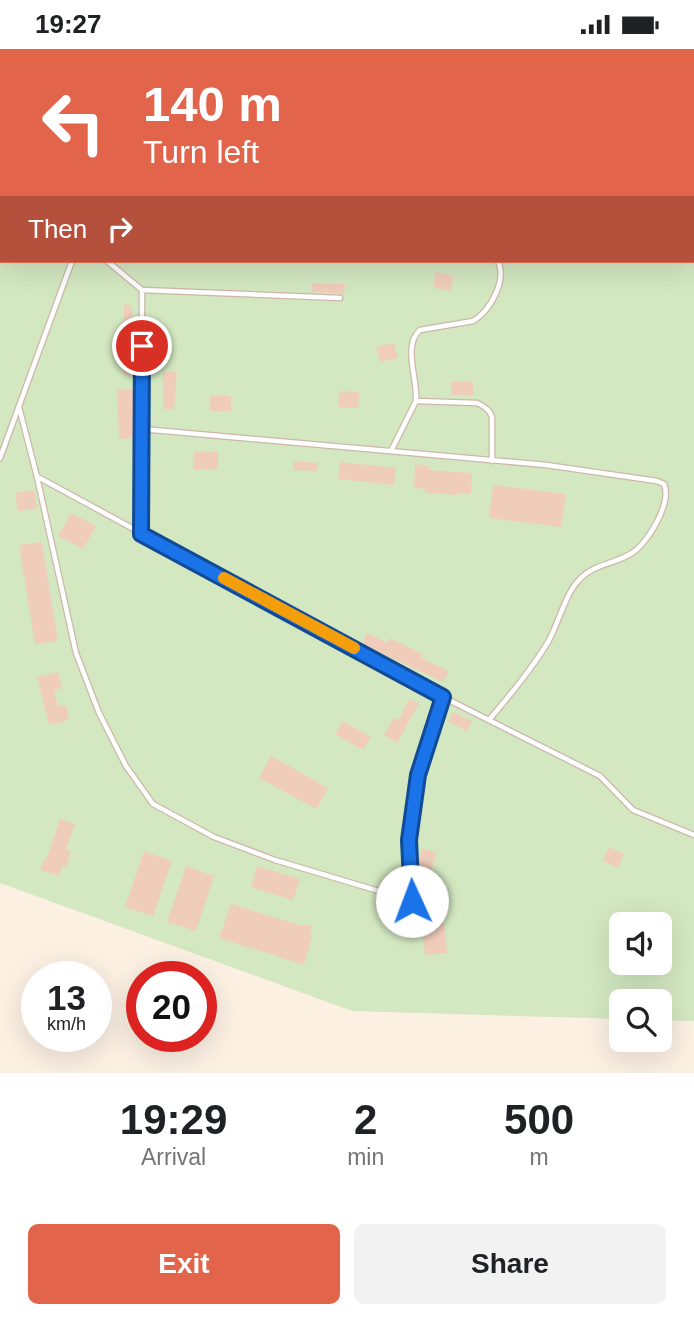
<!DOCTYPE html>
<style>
:root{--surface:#fff;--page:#f2f2f2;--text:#202124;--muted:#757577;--accent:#e2644a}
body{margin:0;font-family:Arial,sans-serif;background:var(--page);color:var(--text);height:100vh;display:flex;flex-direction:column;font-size:26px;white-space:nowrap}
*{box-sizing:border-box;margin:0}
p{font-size:23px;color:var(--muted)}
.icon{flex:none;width:38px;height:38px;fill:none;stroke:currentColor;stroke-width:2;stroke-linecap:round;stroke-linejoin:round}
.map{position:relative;height:1024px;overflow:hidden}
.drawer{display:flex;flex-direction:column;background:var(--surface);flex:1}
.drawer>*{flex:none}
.hud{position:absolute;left:0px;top:0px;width:695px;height:214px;box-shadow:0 7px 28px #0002;background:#e2644a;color:#fff;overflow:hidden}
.buttons{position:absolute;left:609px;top:863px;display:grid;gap:14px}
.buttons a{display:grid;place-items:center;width:63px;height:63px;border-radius:10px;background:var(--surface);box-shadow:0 7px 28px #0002;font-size:35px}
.speed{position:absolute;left:21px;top:912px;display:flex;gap:14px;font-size:35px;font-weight:700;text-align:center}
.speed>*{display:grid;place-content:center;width:91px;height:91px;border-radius:50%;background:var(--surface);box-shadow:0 7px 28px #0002;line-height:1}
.speed small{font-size:18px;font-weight:400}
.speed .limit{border:10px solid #d22;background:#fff;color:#111}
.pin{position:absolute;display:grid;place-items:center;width:60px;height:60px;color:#fff;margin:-30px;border:4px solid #fff;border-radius:50%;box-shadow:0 2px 7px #0007}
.me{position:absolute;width:77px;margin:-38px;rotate:358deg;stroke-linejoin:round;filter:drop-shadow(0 0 5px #0008)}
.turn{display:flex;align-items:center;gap:24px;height:147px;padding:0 28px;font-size:32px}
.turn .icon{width:91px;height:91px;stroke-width:2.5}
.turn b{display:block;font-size:49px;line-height:60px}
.then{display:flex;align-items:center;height:66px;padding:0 28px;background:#0003;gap:14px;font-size:26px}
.eta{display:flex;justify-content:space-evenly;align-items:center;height:119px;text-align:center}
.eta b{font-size:42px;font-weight:600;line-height:49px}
.cta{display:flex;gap:14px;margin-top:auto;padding:14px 28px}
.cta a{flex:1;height:80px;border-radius:10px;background:var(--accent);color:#fff;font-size:28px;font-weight:600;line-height:80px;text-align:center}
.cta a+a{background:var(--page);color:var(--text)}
.status{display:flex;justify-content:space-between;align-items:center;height:49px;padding:0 35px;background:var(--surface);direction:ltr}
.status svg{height:19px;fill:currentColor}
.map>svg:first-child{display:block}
</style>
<div class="status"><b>19:27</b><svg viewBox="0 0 49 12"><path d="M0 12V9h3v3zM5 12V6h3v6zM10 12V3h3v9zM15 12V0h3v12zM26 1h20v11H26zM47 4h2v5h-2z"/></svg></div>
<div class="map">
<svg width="694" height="1024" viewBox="0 0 694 1024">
<rect width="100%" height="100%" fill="#fbf0e2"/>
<!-- green -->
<path fill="#d3e8c1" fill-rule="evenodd" d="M0 37 2 41V212H693L694 207V972L660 971V952H621V970L352 962 0 834ZM621 875H660V914H621Z"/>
<!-- building -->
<g fill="#f0cdba">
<path d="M436 223 454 227 450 242 433 238Z"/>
<path d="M312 234 345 235 344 245 312 243Z"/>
<path d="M124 256H132L133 325 124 326Z"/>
<path d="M394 294 398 309 380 313 376 298Z"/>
<path d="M163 323H177L174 361 163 360Z"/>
<rect x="451" y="333" width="22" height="13"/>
<path d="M134 340 136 389 119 390 117 341Z"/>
<path d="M339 342 359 343 358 359 338 358Z"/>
<path d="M210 346 231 347V362H210Z"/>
<path d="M194 402 218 403V421L193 420Z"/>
<path d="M294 412 318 414 317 422 293 421Z"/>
<path d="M340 413 396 419 394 436 338 430Z"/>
<path d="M415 415 429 417V421L472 424 471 445 457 444V446L425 444V440L414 439Z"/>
<path d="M493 436 566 445 561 478 489 469Z"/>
<path d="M34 441 37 460 18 462 15 444Z"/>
<path d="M71 464 96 477 83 500 58 487Z"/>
<path d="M42 493 58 592 35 595 19 496Z"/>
<path d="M367 584 388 594 390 589 423 605 421 609 449 622 443 633 362 595Z"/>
<path d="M58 623 62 639 54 641 58 658 66 656 69 671 49 676 37 628Z"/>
<path d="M409 650 419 654 397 694 384 686 394 668 399 671Z"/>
<path d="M453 663 472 672 467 682 448 673Z"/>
<path d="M343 672 371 688 363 701 335 685Z"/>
<path d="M271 707 328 739 316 760 259 729Z"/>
<path d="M60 770 75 775 66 800 71 802 66 818 62 817 59 827 40 821 44 810 46 811Z"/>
<path d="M609 798 624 805 618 819 603 812Z"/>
<path d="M422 800 436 803 431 824 417 820Z"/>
<path d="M144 802 172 812 153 867 125 858Z"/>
<path d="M186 817 214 827 196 882 167 873Z"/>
<path d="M257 817 300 830 293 851 251 838Z"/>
<path d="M231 855 303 877V875L312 877 310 886 312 887 304 916 219 889Z"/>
<path d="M443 864 447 904 425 906 420 867Z"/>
</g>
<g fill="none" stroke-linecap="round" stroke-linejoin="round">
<defs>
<g id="lane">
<path d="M273 0 277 2"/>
<path d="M157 2V0"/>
<path d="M335 2 336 0"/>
<path d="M647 2 648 0"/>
<path d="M0 129 2 130"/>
<path d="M107 212 142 241"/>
<path d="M416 352 477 354C484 357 490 361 492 368V412"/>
<path d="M19 358 37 428 76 604 99 664 126 717 153 755 214 788 275 811 412 852 409 791 418 726 443 648"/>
<path d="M142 380 546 416 657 432 664 435C672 454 648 494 632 504 615 515 593 515 579 531 565 545 558 576 548 593 531 621 510 646 489 671"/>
<path d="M391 402 416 352C418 330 402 297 420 281L473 272C490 262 507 232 498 212"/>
<path d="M0 409 72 212"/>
<path d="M38 428 443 648 600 727 633 761 694 786"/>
<path d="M141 485 142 241 340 249"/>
</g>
</defs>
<!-- lane casing -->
<use href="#lane" stroke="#ccb7a9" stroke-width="7"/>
<!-- lane -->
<use href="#lane" stroke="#fff" stroke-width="4.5"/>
</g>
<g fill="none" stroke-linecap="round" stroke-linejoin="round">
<defs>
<path id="route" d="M142 297 141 485 443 648 418 726 409 791 412 852"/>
</defs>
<!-- route casing -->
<use href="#route" stroke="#114b97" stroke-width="18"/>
<!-- route -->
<use href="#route" stroke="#1a73e8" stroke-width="12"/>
<!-- slow -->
<path stroke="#f59e0b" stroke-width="12" d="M224 529 354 599"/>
</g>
</svg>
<div class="buttons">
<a><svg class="icon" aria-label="sound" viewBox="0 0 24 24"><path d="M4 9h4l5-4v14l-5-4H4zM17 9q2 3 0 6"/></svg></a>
<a><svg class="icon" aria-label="search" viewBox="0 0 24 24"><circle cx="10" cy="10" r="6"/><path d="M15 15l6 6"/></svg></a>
</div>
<div class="speed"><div>13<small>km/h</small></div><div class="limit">20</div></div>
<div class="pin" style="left:142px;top:297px;background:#d93025"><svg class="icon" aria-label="arrive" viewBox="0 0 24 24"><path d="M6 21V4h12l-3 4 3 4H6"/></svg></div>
<svg class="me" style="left:412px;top:852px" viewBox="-20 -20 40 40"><circle r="19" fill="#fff"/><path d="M0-13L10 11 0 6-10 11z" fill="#1a73e8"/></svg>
<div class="hud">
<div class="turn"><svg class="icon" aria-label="left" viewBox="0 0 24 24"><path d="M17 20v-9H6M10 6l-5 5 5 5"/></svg><div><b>140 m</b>Turn left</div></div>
<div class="then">Then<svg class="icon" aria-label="right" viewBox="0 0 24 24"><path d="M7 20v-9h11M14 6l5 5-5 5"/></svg></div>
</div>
</div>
<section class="drawer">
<div class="eta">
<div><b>19:29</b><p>Arrival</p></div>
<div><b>2</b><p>min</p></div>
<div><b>500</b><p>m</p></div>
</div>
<div class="cta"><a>Exit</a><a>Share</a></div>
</section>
